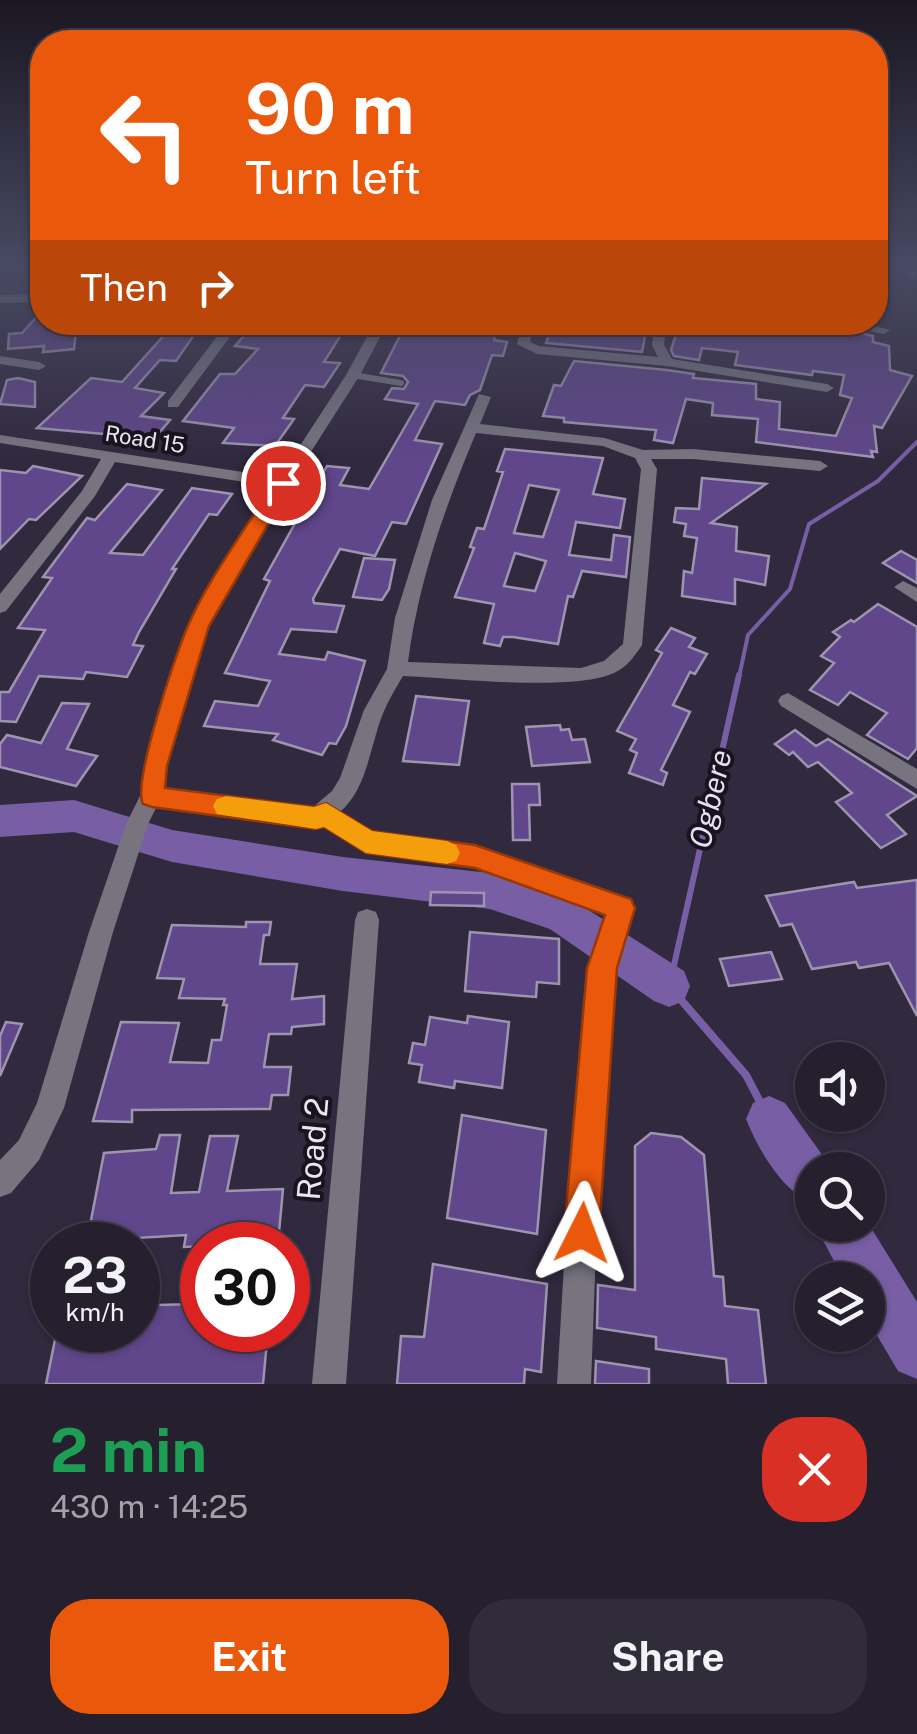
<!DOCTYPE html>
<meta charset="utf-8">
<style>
:root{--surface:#251f2e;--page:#312c3a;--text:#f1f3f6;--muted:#a3a2aa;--line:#423d4a;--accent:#ea580c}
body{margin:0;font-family:"Public Sans",sans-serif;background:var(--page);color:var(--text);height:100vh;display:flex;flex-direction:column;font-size:38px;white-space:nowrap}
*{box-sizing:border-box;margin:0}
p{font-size:32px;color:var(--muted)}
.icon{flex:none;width:55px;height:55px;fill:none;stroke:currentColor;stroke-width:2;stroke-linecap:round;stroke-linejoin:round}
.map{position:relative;height:1384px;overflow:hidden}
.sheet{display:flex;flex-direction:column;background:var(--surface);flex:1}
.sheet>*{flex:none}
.hud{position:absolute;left:30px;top:30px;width:858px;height:305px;border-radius:40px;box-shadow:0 2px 8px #0004,0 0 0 2px var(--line);background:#ea580c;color:#fff;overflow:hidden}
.controls{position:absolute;left:795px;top:1042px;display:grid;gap:20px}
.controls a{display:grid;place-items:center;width:90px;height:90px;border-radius:50%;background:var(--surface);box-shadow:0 2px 8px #0004,0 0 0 2px var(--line);font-size:50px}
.speed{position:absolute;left:30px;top:1222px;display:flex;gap:20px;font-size:50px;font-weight:700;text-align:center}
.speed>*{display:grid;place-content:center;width:130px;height:130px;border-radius:50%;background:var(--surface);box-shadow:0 2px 8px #0004,0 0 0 2px var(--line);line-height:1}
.speed small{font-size:25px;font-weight:400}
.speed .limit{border:15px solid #d22;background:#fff;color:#111}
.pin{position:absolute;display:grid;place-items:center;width:85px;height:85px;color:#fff;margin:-42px;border:5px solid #fff;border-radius:50%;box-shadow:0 2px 10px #0007}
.me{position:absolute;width:110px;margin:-55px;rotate:3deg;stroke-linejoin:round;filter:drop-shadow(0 0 8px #0008)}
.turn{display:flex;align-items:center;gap:35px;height:210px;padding:0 50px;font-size:45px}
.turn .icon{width:130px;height:130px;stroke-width:2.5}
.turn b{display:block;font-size:70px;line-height:85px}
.then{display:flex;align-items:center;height:95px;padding:0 50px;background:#0003;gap:20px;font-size:38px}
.round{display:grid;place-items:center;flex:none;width:105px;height:105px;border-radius:40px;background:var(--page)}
.head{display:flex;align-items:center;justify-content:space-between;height:170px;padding:0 50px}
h1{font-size:60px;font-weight:700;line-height:75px;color:#1e9e55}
.action{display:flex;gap:20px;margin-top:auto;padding:20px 50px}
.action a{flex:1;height:115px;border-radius:40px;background:var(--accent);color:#fff;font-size:40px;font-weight:700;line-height:115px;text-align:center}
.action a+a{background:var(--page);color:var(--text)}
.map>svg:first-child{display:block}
</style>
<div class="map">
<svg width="917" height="1384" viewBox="0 0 917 1384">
<rect width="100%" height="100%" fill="#31293e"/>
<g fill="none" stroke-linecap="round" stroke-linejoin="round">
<!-- stream-far2 -->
<path stroke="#785ea4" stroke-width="4" d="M739 677 748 635 790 589 809 524 878 481 917 442"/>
<!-- stream-far1 -->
<path stroke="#785ea4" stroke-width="6" d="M670 983 739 675"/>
<!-- stream -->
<path stroke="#785ea4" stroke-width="8" d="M670 981 669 986 746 1075 769 1119"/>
<!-- river -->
<g fill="#785ea4" fill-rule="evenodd">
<path d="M74 800 172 830 343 857 490 873 576 902 684 971 690 986 684 1001 669 1007 654 1001 550 929 490 909 343 891 172 862 74 832 0 837V805Z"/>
<path d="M769 1096 785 1103 833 1170H812V1203C782 1191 758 1149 746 1119L753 1103Z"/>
<path d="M868 1223 917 1302V1379L898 1371 868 1320V1280H844L815 1225Z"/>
</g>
</g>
<!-- building -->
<g fill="#60468a" stroke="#9d95af" stroke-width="2.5" fill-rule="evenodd">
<path d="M42 311V322H77L74 349 43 352 44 346 8 349 9 334 22 333Z"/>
<path d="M176 322H203L176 361 160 360 135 388 164 393 141 416 170 420 148 446 122 442 127 436 37 428 91 378 122 382Z"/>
<path d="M256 322H349L324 362 340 363 324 387 305 385 283 418 294 419 275 446 223 443 234 428 183 421 220 374H235L258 349 235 346Z"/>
<path d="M407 322H480L478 328 497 329 494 340 507 342 503 356 492 355 480 390 470 395 465 405 435 401 415 440 442 444 406 524 392 522 375 556 340 549 313 599 314 603 344 606 336 632 291 629 279 654 325 660 328 652 365 661 346 726 336 744 329 743 322 755 273 740 278 734 204 726 215 701 258 706 270 681 225 673 270 581 264 579 327 466 349 468 340 485 369 489 418 404 385 399 392 388 404 389 408 382 403 376 381 373Z"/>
<path d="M554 322H648L642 352 546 343Z"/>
<path d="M680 322H771L770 327 816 332 820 322 873 336V342L889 346 890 370 912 376 882 428 874 426 877 452 871 451 873 457 756 442 758 419 712 415 713 403 686 399 673 443 654 440 656 430 564 422V418L543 416 554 385 561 386 574 361 667 370 694 374 693 378 756 384V399L780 402 779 429 836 436 852 398 840 395 844 375 813 371 812 375 735 365 738 352 702 348 699 360 674 356 671 350Z"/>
<path d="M18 378 35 382V407L0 404 7 380Z"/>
<path d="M505 449 603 458 593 494 625 499 620 528 576 522 569 555 611 560 614 535 630 537 626 577 582 571 573 597 568 596 558 644 513 637H503L500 646 484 643 494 604 455 597 474 548 470 547 477 528 484 529 503 472 497 471ZM529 485 559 490 543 537 514 533ZM515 553 546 561 535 591 504 586Z"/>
<path d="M33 466 82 476 36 520 29 519 0 549V470L26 473Z"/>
<path d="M702 478 766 484 711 523 737 527 736 551 769 556 765 585 735 579V604L682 596 684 571 692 573 697 538 684 536 686 524 674 522 676 508 699 509Z"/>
<path d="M127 484 162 490 110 553 143 555 192 488 232 494 217 515 209 514 172 569H176L139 632 133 645 143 646 127 677 86 672 83 679 39 676 16 722 0 721V692H9L45 630 18 628 52 578 43 577 87 518 95 520Z"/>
<path d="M901 551 917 560V583L883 563Z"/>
<path d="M364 558 395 560 389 589 382 600 353 597Z"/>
<path d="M878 604 917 627V748L908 759 867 735 887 713 850 692 838 705 810 690 834 663 821 656 840 637 833 632 851 620 854 622Z"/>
<path d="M671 628 695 638 689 647 707 654 695 674 690 672 673 705 690 712 661 770 667 773 663 785 629 773 637 753 630 750 636 739 617 731 662 653 656 650Z"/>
<path d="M416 696 469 701 459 765 403 761Z"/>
<path d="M62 703 89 704 67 749 97 756 76 786 0 767V744L7 735 41 743Z"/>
<path d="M560 725 561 730 569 729 572 740 585 739 590 762 532 766 526 727Z"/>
<path d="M795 730 816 746 828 739 917 796 887 815 906 834 881 848 836 802 852 793 818 762 808 767 793 752 789 755 775 744Z"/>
<path d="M512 784H539L540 805H529L530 840H513Z"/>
<path d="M917 880V1016L889 963 859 968 856 962 812 969 792 924 780 926 766 896 854 882 857 888Z"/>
<path d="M431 892 484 893V906L430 905Z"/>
<path d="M246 922H271L269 935H264L260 964H297L292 999 324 996V1024L292 1027 291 1034H269L264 1067H291L288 1095H272L270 1109 132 1110V1122L93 1121 121 1022 179 1023 170 1062 208 1063 212 1040H221L227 1005H223L225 999 179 998 184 979 157 978 172 925 246 927Z"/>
<path d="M470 932 559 939V984L537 982 536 997 465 991Z"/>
<path d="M771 952 782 979 729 986 720 959Z"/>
<path d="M468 1016 509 1022 502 1088 455 1081 454 1088 419 1082 422 1065 409 1063 413 1043 425 1045 430 1017 467 1023Z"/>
<path d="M6 1022 22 1024 0 1076V1036Z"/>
<path d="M462 1115 546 1130 537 1234 447 1218Z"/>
<path d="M651 1133 681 1137 704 1155 714 1276 723 1277 725 1306 758 1310 766 1384H728L726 1359 656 1349V1337L597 1328 598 1285 635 1290V1146Z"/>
<path d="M160 1135H180L171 1193 199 1192 210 1136H238L227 1191 283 1189 278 1243 184 1247 186 1235 87 1241 104 1153 156 1149Z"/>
<path d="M433 1264 547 1284 541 1372 525 1369 524 1384H397L401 1336 424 1337Z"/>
<path d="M159 1284 155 1305 202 1304V1330H268L263 1384H46L57 1330H138V1285Z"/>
<path d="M596 1361 649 1369V1384H595Z"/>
</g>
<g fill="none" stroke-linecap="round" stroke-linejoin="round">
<!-- service -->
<path stroke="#77747f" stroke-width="6" d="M353 375 401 383"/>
<!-- minor -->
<g fill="#77747f" fill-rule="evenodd">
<path d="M903 266H915L917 280 913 279Z"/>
<path d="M42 294V302L0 303V295Z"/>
<path d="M228 322H241L178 407H168V401Z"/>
<path d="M522 322H534L530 342 539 346 658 357 652 345 655 322H667L664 345 672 359 827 384 834 388 827 392 667 366 537 354 517 344Z"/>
<path d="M823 322H858L890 330 884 334Z"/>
<path d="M0 356 39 362 46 366 39 370 0 364Z"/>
<path d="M479 394 491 397 480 424 605 438 643 450 693 449 820 461 828 466 820 471 693 459H651L657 469 642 645C634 657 627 667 614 673 572 692 454 678 403 676 396 688 389 699 384 711 370 744 368 788 340 812L372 833 475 847 630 900 633 908 615 967 598 1195 591 1384H557L568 1195 589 967 607 914 475 867 367 852 323 825 316 828 151 805 143 803 140 796 143 789 151 787 312 808 332 791 340 778 364 710 387 669 395 618 432 500ZM476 433 603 446 635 458 641 469 623 644 604 661 581 668 408 662C418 583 445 507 476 433Z"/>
<path d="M0 435 283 478 291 483 283 488 115 462 95 496 6 611 0 613V594L82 491 101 459 0 443Z"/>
<path d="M903 581 917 588V602L894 587Z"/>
<path d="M788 693 917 769V789L781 706 778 701 781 696Z"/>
<path d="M367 909 376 912 379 920 346 1384H312L355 920 358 912Z"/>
</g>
<!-- tertiary -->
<path fill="#77747f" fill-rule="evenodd" d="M375 322H388L360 375 254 541 208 626 166 765 162 796 148 824 113 932 64 1108 39 1160 11 1193 0 1197V1160L19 1140 37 1103 89 932 126 824 140 796 144 765 190 626 238 541 346 375Z"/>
</g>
<!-- sky -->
<linearGradient id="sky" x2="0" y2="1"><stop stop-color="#1b1722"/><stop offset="0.58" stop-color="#484963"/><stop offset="1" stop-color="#484963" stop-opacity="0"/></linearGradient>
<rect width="917" height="459" fill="url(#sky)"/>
<!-- route -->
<path fill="#ea580c" stroke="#983908" stroke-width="2.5" d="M283 478 292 483 209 626 167 766 165 788 314 807 326 803 372 831 475 845 631 899 635 908 617 968 599 1233 594 1245 582 1250 569 1245 564 1233 587 968 605 915 475 868 366 853 324 827 316 829 152 807 143 804C132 782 176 655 187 628 206 582 247 527 274 483Z"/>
<!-- slow -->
<path fill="#f59e0b" d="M226 796 314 807 326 803 372 831 447 841 456 845 460 853 456 861 447 864 366 853 324 827 316 829 217 814 213 806 217 799Z"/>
<g text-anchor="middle" stroke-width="8" stroke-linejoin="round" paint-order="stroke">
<!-- far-street labels -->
<g font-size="22" fill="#e9e5f3" stroke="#17141e">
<text transform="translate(145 439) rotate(9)" y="8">Road 15</text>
</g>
<!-- water labels -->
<g font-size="30" font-style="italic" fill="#e6e0f4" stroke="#17141e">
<text transform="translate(711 799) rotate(-77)" y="10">Ogbere</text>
</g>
<!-- near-street labels -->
<g font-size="32" fill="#e9e5f3" stroke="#17141e">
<text transform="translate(313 1149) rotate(-85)" y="11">Road 2</text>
</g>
</g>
</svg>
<div class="controls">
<a><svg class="icon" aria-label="sound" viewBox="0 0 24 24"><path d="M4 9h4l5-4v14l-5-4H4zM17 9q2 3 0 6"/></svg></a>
<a><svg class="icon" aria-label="search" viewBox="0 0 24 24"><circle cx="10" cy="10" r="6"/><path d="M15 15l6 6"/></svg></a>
<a><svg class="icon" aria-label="layers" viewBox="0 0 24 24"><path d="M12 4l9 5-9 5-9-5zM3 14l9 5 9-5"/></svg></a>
</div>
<div class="speed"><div>23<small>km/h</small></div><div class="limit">30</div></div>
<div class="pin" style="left:283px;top:483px;background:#d93025"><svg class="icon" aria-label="arrive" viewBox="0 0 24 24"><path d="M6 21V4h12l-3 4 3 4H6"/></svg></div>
<svg class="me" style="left:582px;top:1233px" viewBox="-20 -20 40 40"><path d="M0-17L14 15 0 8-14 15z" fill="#ea580c" stroke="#fff" stroke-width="4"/></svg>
<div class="hud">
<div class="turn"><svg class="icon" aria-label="left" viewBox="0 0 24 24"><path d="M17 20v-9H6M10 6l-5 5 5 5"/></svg><div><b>90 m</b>Turn left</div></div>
<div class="then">Then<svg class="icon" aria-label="right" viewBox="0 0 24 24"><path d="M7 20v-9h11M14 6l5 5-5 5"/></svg></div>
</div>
</div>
<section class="sheet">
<div class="head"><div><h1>2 min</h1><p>430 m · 14:25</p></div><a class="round" style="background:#d93025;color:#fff"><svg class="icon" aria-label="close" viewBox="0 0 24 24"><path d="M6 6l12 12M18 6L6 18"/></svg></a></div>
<div class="action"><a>Exit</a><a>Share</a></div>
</section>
